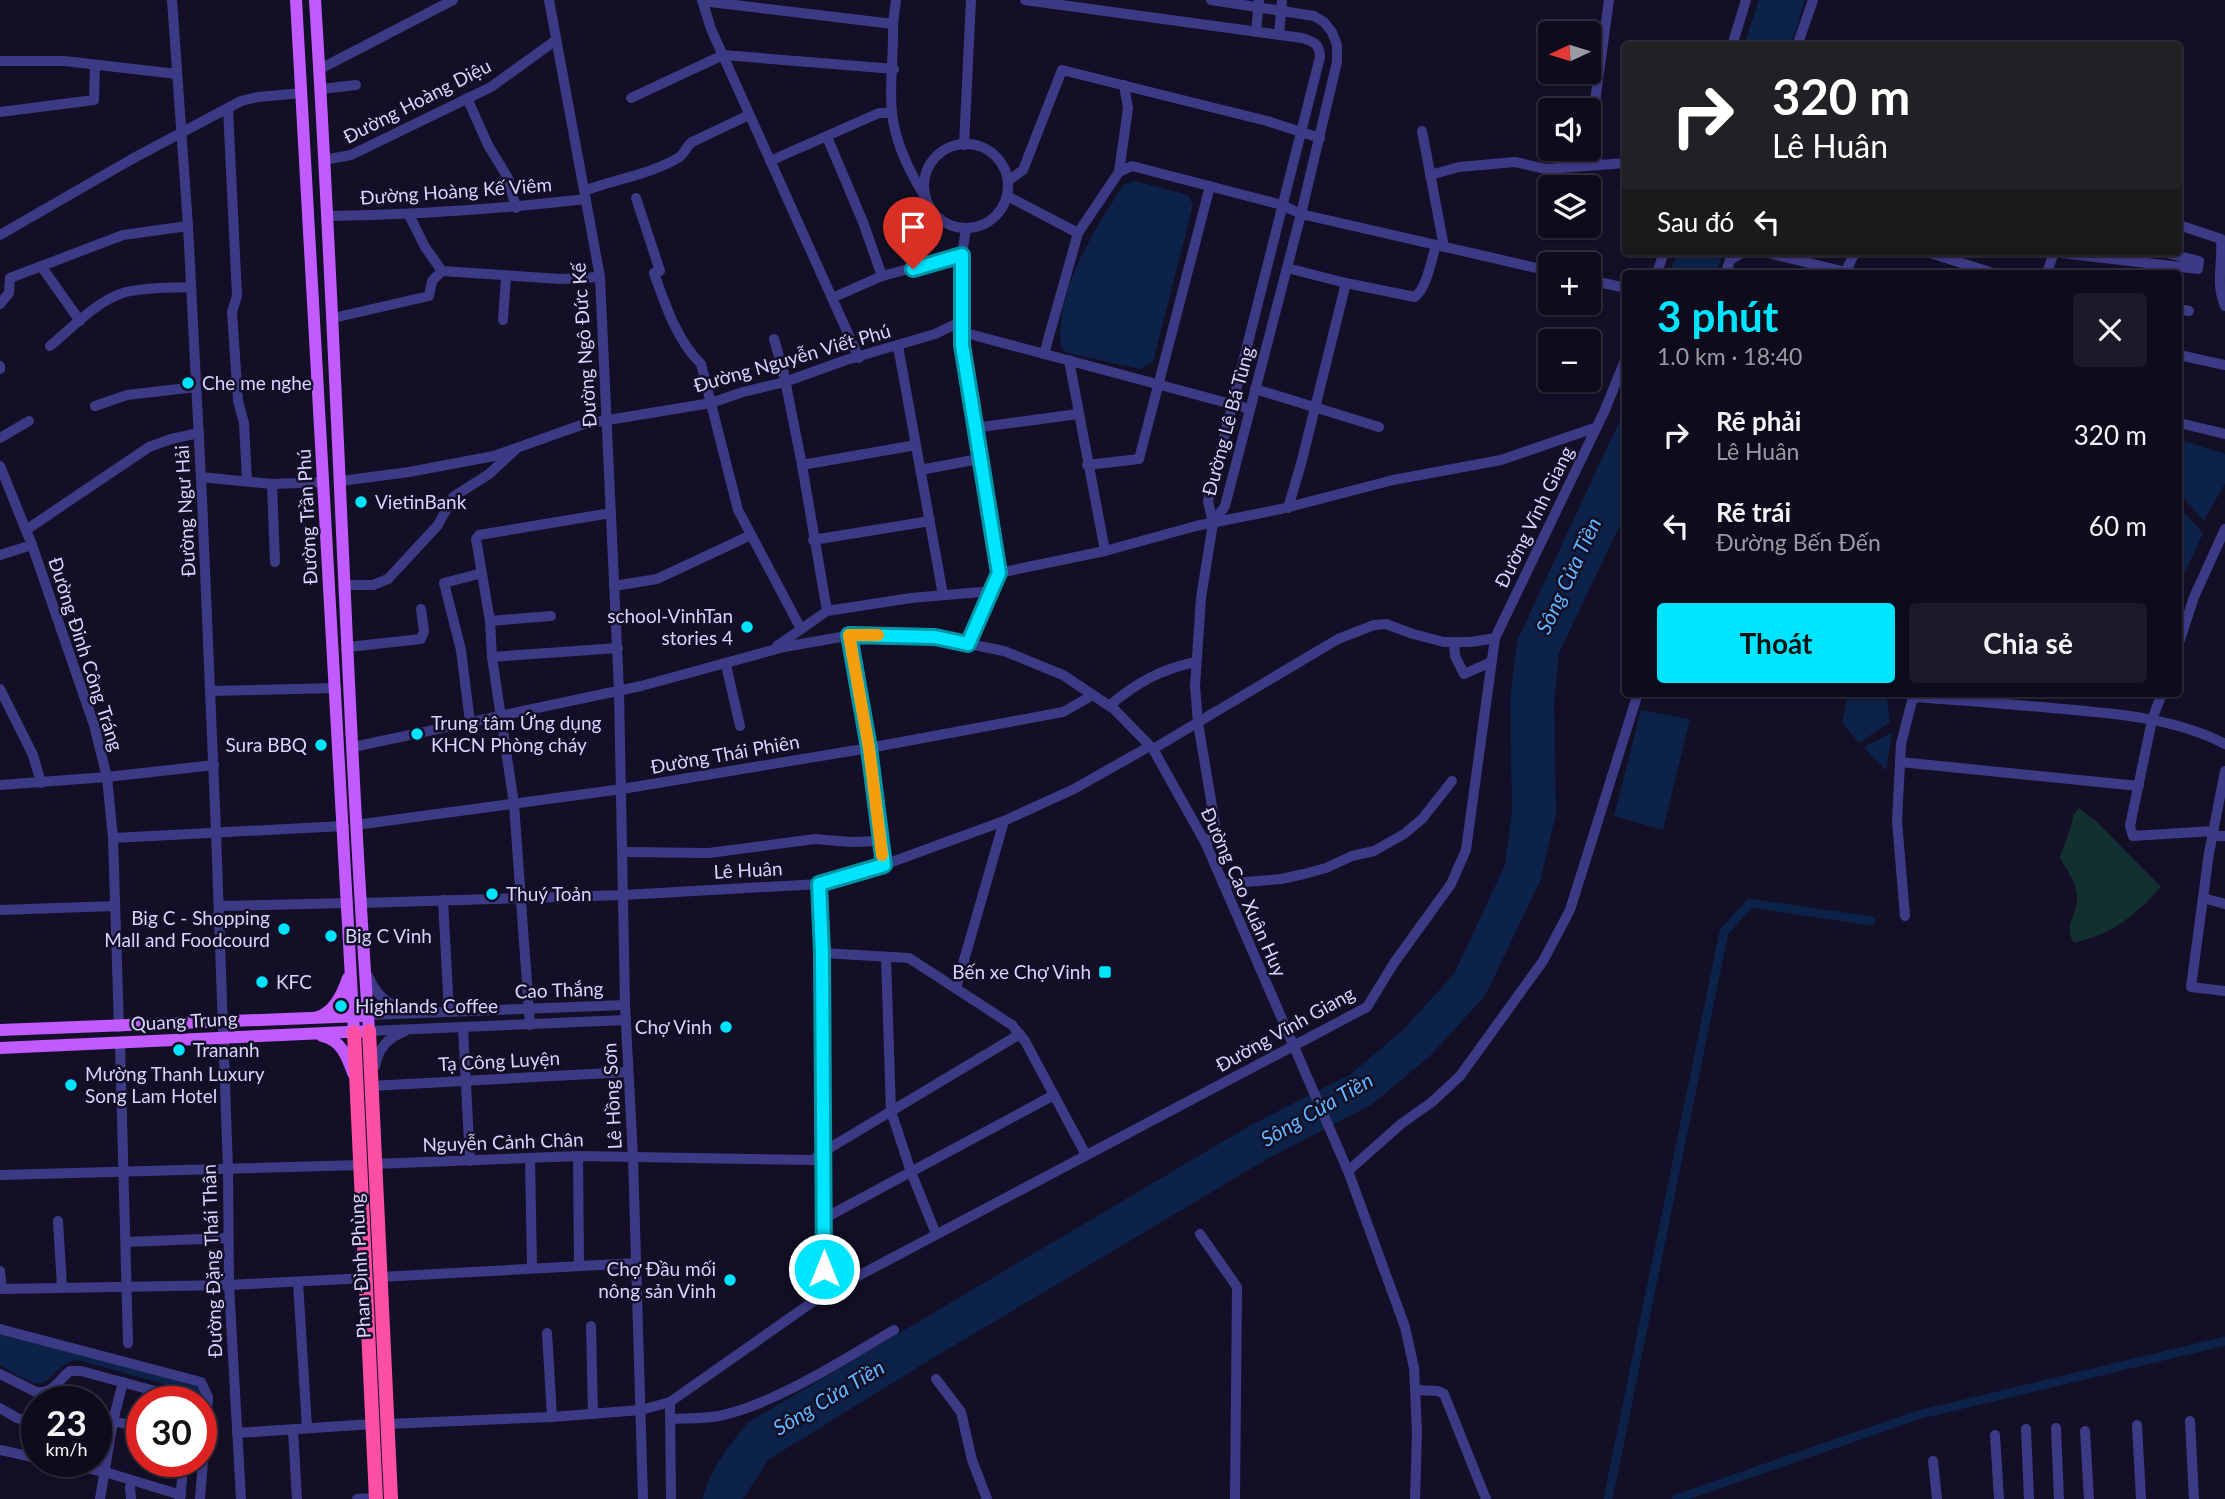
<!DOCTYPE html>
<html lang="vi">
<meta charset="utf-8">
<style>
:root{--surface:#0e0b1c;--page:#1c1929;--text:#f1f3f6;--muted:#9b9ba3;--line:#2e2b3b;--accent:#00e5ff}
body{margin:0;font-family:Lato,sans-serif;background:var(--page);color:var(--text);height:100vh;display:flex;flex-direction:column;font-size:26px;white-space:nowrap}
*{box-sizing:border-box;margin:0}
p{font-size:23px;color:var(--muted)}
.icon{flex:none;width:38px;height:38px;fill:none;stroke:currentColor;stroke-width:2;stroke-linecap:round;stroke-linejoin:round}
.map{position:relative;flex:1;overflow:hidden}
.side{position:absolute;left:1622px;top:270px;width:560px;height:427px;display:flex;flex-direction:column;background:var(--surface);border-radius:7px;box-shadow:0 2px 5px #0004,0 0 0 2px var(--line)}
.side>*{flex:none}
.guide{position:absolute;left:1622px;top:42px;width:560px;height:214px;border-radius:7px;box-shadow:0 2px 5px #0004,0 0 0 2px var(--line);background:#202124;color:#fff;overflow:hidden}
.needle{width:46px;rotate:266deg}
.fabs{position:absolute;left:1538px;top:21px;display:grid;gap:14px}
.fabs a{display:grid;place-items:center;width:63px;height:63px;border-radius:7px;background:var(--surface);box-shadow:0 2px 5px #0004,0 0 0 2px var(--line);font-size:35px}
.speed{position:absolute;left:21px;top:1386px;display:flex;gap:14px;font-size:35px;font-weight:700;text-align:center}
.speed>*{display:grid;place-content:center;width:91px;height:91px;border-radius:50%;background:var(--surface);box-shadow:0 2px 5px #0004,0 0 0 2px var(--line);line-height:1}
.speed small{font-size:18px;font-weight:400}
.speed .limit{border:10px solid #d22;background:#fff;color:#111}
.pin{position:absolute;display:grid;place-items:center;width:60px;height:60px;color:#fff;margin:-72px -30px;border-radius:50% 50% 50% 0;rotate:-45deg;box-shadow:0 0 7px #0007}
.pin .icon{rotate:45deg}
.me{position:absolute;width:77px;margin:-38px;rotate:0deg;stroke-linejoin:round;filter:drop-shadow(0 0 5px #0008)}
.turn{display:flex;align-items:center;gap:24px;height:147px;padding:0 35px;font-size:32px}
.turn .icon{width:91px;height:91px;stroke-width:2.5}
.turn b{display:block;font-size:49px;line-height:60px}
.then{display:flex;align-items:center;height:66px;padding:0 35px;background:#0003;gap:14px;font-size:26px}
.round{display:grid;place-items:center;flex:none;width:74px;height:74px;border-radius:7px;background:var(--page)}
.overview{display:flex;align-items:center;justify-content:space-between;height:119px;padding:0 35px}
h1{font-size:42px;font-weight:700;line-height:52px;color:var(--accent)}
.cta{display:flex;gap:14px;margin-top:auto;padding:14px 35px}
.cta a{flex:1;height:80px;border-radius:7px;background:var(--accent);color:#111;font-size:28px;font-weight:700;line-height:80px;text-align:center}
.cta a+a{background:var(--page);color:var(--text)}
ul{padding:0;list-style:none}
li{display:flex;align-items:center;gap:21px;height:91px;padding:0 35px}
li div{flex:1}
li b{display:block;font-size:26px}
li em{font-style:normal}
.map>svg:first-child{display:block}
</style>
<div class="map">
<svg width="2225" height="1499" viewBox="0 0 2225 1499">
<rect width="100%" height="100%" fill="#130f26"/>
<!-- green -->
<path fill="#12302f" d="M2079 808 2096 821 2161 887C2132 918 2116 932 2074 943 2063 924 2076 918 2077 900 2078 885 2067 870 2060 858 2063 845 2073 827 2073 815Z"/>
<!-- water -->
<g fill="#0c2248">
<path d="M1759 0H1805L1791 45H1744Z"/>
<path d="M1135 181 1188 195 1193 205 1153 362 1141 369 1067 353 1061 348C1054 290 1094 231 1124 184Z"/>
<path d="M1677 252H1723L1716 273H1670Z"/>
<path d="M1626 407V512L1559 653 1554 702 1556 814 1540 881 1485 996 1430 1056 1371 1105 1269 1158 928 1361 768 1460 743 1499H703C708 1471 730 1445 747 1423L1251 1125 1351 1074 1404 1029 1454 974 1505 865 1512 811 1510 700 1517 641Z"/>
<path d="M2184 441 2225 454V483L2204 521 2179 493V447Z"/>
<path d="M2179 507 2203 533 2179 586Z"/>
<path d="M1842 693H1886L1890 722 1859 743 1842 722 1847 700Z"/>
<path d="M1641 710 1690 719 1663 830 1614 816Z"/>
<path d="M1892 733 1886 771 1864 747Z"/>
<path d="M0 1332 194 1384C206 1391 202 1403 201 1415V1402H192L182 1389 78 1360C57 1362 50 1387 35 1383 24 1380 11 1371 0 1365Z"/>
</g>
<g fill="none" stroke-linecap="round" stroke-linejoin="round">
<!-- canal -->
<g stroke="#0c2248" stroke-width="9">
<path d="M1608 1499 1724 932 1750 903 1871 921"/>
<path d="M1676 1499 1918 1415 2225 1341"/>
</g>
<!-- minor -->
<g stroke="#3d3a85" stroke-width="10">
<path d="M172 0 188 226 202 498 216 832 228 1169 229 1285 241 1499"/>
<path d="M549 0 600 277 619 691 625 1005 633 1157 643 1499"/>
<path d="M702 0 711 29 859 358"/>
<path d="M1025 0 1302 38C1313 41 1320 44 1320 57L1208 501 1213 523 1201 598 1195 686 1198 723 1215 824V832L1206 844"/>
<path d="M1211 0 1314 16 1324 22 1332 32 1337 45V62L1301 214 1225 506 1213 523"/>
<path d="M702 1 893 24 896 0"/>
<path d="M893 24C894 53 889 84 892 113 895 141 909 171 924 195"/>
<path d="M1256 32 1259 1"/>
<path d="M1279 35 1282 0"/>
<path d="M1732 46 1746 0"/>
<path d="M1797 46 1813 0"/>
<path d="M0 61H64L177 74"/>
<path d="M320 69 453 0"/>
<path d="M321 89 356 85"/>
<path d="M467 98 488 145 508 178 516 208"/>
<path d="M631 98 723 55 894 69"/>
<path d="M228 109 237 296 232 312 238 401 244 423 247 481"/>
<path d="M0 112 94 100 95 66"/>
<path d="M1422 131 1444 247"/>
<path d="M827 137 863 222 882 276"/>
<circle cx="966" cy="186" r="42"/>
<path d="M964 145 971 0"/>
<path d="M324 160 351 155 491 87 556 40"/>
<path d="M770 161 879 113H892"/>
<path d="M1597 165 1596 94 1609 0"/>
<path d="M1119 172 1132 166 1282 205 1301 214 1550 271"/>
<path d="M1430 175 1459 167 1515 162 1546 169 1626 163"/>
<path d="M1008 181 1023 170 1062 70 1267 121 1320 138"/>
<path d="M584 191C615 179 649 175 678 158 685 154 686 146 692 142L749 115"/>
<path d="M1007 196 1078 233"/>
<path d="M636 198 660 271 654 273C665 304 677 341 701 364L738 510 801 629"/>
<path d="M409 215 425 247 442 271"/>
<path d="M328 216C414 215 500 209 586 199"/>
<path d="M2179 225 2221 239C2223 263 2215 283 2225 306"/>
<path d="M966 228 962 255V345L999 573 968 644"/>
<path d="M0 235 132 159 241 101 258 97 302 93"/>
<path d="M1764 252 1850 273"/>
<path d="M1927 252 1993 273"/>
<path d="M2053 252 2198 269 2199 261 2162 252"/>
<path d="M41 266 80 321"/>
<path d="M1287 268 1346 283 1415 297C1427 287 1431 261 1436 245"/>
<path d="M1657 273 1664 252"/>
<path d="M1726 273 1730 260 1743 252"/>
<path d="M1845 273 1855 252"/>
<path d="M2047 273 2054 252"/>
<path d="M1589 280 1626 288"/>
<path d="M832 298 882 276 962 255"/>
<path d="M0 304 9 293 10 278 123 235 188 226"/>
<path d="M2179 309 2189 311"/>
<path d="M333 318 429 296 432 281 442 271 560 279 600 277"/>
<path d="M503 320 506 277"/>
<path d="M962 332 1250 409"/>
<path d="M774 339 783 370 802 465 827 611"/>
<path d="M50 346C72 328 97 300 126 292 147 287 170 288 191 287"/>
<path d="M898 346 943 595"/>
<path d="M1044 354 1078 233 1119 172 1128 108 1124 85"/>
<path d="M2179 355 2225 365"/>
<path d="M1069 360 1105 551"/>
<path d="M0 366V369"/>
<path d="M1255 389 1379 427"/>
<path d="M95 406 127 395 196 387"/>
<path d="M2179 423 2225 434"/>
<path d="M974 428 1078 414"/>
<path d="M0 438 29 421"/>
<path d="M802 465 916 445"/>
<path d="M1087 465 1139 459 1210 186"/>
<path d="M0 466 32 545 94 725 107 777 113 838 119 1027"/>
<path d="M920 470 979 459"/>
<path d="M201 477 272 484 324 482"/>
<path d="M341 481 409 472 494 456 584 424 711 403 743 392 785 382 846 360 935 334 962 321"/>
<path d="M272 484 275 562"/>
<path d="M1288 508 1301 464 1346 283"/>
<path d="M611 513 479 535 476 539 490 621 492 657 618 648"/>
<path d="M26 530 149 447 171 439 199 433"/>
<path d="M813 540 930 521"/>
<path d="M0 555 32 545"/>
<path d="M999 573 1105 551 1196 526 1281 509 1393 480 1501 460 1597 427"/>
<path d="M345 585H373L388 579 438 525 453 497 489 474 515 450"/>
<path d="M614 586 657 579 751 535"/>
<path d="M490 621 551 616"/>
<path d="M849 635 869 748 884 865"/>
<path d="M1454 643 1455 656 1464 674 1491 662"/>
<path d="M2179 643 2194 597 2225 529"/>
<path d="M777 646 827 611 911 598 993 591"/>
<path d="M348 647 421 639 424 631 421 609"/>
<path d="M492 657 514 804 530 1025"/>
<path d="M726 665 740 726"/>
<path d="M0 689 33 755 41 783"/>
<path d="M210 691 336 688"/>
<path d="M2162 693 2152 720 2130 826 2133 836 2213 831"/>
<path d="M1109 706C1136 683 1161 669 1196 662"/>
<path d="M470 722 461 650 444 583 482 573"/>
<path d="M353 747 641 686 784 647 858 634 935 637 1004 651 1063 675 1114 709 1153 749 1206 844 1348 1171 1405 1327 1414 1368 1417 1432 1415 1499"/>
<path d="M1153 749 1338 639 1374 625 1386 624 1413 634 1444 642H1471L1495 638"/>
<path d="M1900 762 2139 786"/>
<path d="M2225 771 2209 853 2191 987 2225 991"/>
<path d="M0 785 107 777 214 765"/>
<path d="M356 825 622 789 869 748 1063 712 1093 695"/>
<path d="M2212 836H2225"/>
<path d="M113 838 344 826"/>
<path d="M623 852 709 853 815 839 850 842 880 841"/>
<path d="M819 884 822 953 824 1294"/>
<path d="M1223 884 1281 879 1304 874 1326 868 1352 856 1374 851 1404 834 1422 819 1452 781"/>
<path d="M2203 898 2225 904"/>
<path d="M443 900 449 1012"/>
<path d="M361 903 624 895 819 884 878 867 1004 821 1074 789 1150 746"/>
<path d="M219 906 348 903"/>
<path d="M0 910 115 906"/>
<path d="M1905 916 1897 821 1901 744 1913 697C1959 700 2006 704 2052 708 2108 713 2174 717 2225 744"/>
<path d="M822 953 909 958 1012 1025 1025 1041 1086 1155"/>
<path d="M886 957 891 1111 911 1172 936 1234"/>
<path d="M368 976C377 997 388 1005 410 1011"/>
<path d="M956 988 1004 821"/>
<path d="M368 1015 625 1005"/>
<path d="M463 1028 470 1161"/>
<path d="M369 1031 626 1020"/>
<path d="M120 1044 128 1343"/>
<path d="M375 1066C379 1048 387 1038 404 1032"/>
<path d="M371 1086 628 1072"/>
<path d="M578 1156 579 1265"/>
<path d="M530 1158 532 1267"/>
<path d="M374 1164 578 1156 813 1160 823 1152 1020 1034"/>
<path d="M1348 1171 1401 1124 1432 1102 1460 1076 1543 961 1570 910 1638 693"/>
<path d="M0 1175 360 1165"/>
<path d="M823 1219 1054 1095"/>
<path d="M58 1221 62 1287"/>
<path d="M1200 1234 1237 1287 1235 1499"/>
<path d="M126 1242 228 1238"/>
<path d="M0 1271 2 1289 229 1285 366 1278"/>
<path d="M380 1277 636 1263"/>
<path d="M298 1282 307 1428"/>
<path d="M591 1326 593 1414"/>
<path d="M0 1329 201 1382 208 1397 200 1499"/>
<path d="M547 1333 552 1417"/>
<path d="M0 1374 36 1392C54 1394 58 1380 70 1371H81L181 1398 187 1402"/>
<path d="M936 1379 961 1412 972 1460 987 1499"/>
<path d="M1415 1390 1438 1391 1444 1394 1486 1499"/>
<path d="M670 1402 671 1499"/>
<path d="M0 1408 17 1418 37 1424"/>
<path d="M670 1419C686 1418 703 1419 719 1416 776 1404 844 1359 894 1330"/>
<path d="M113 1421 142 1428"/>
<path d="M2190 1421 2194 1499"/>
<path d="M387 1424 552 1417 641 1410 670 1402 824 1294 1367 1007 1394 963 1451 884 1466 850 1495 638 1604 412 1626 358"/>
<path d="M2137 1425 2141 1499"/>
<path d="M2056 1428 2059 1499"/>
<path d="M2026 1429 2029 1499"/>
<path d="M293 1430 297 1499"/>
<path d="M2085 1431 2089 1499"/>
<path d="M237 1433 373 1424"/>
<path d="M1995 1435 1999 1499"/>
<path d="M0 1450 37 1458"/>
<path d="M53 1461 105 1472 181 1495"/>
<path d="M1933 1461 1937 1499"/>
<path d="M130 1487 131 1499"/>
<path d="M100 1499 113 1421 123 1382"/>
<path d="M180 1499 184 1461"/>
<path d="M357 1499 376 1498"/>
</g>
<!-- major -->
<g stroke="#c25bff" stroke-width="12">
<path d="M296 0 354 1032"/>
<path d="M318 1017C335 1012 343 993 348 978"/>
<path d="M0 1030 361 1016"/>
<path d="M322 1036C341 1040 347 1056 353 1073"/>
<path d="M0 1048 369 1031C345 688 337 343 315 0"/>
</g>
<!-- highway -->
<g stroke="#ff4fa3" stroke-width="14">
<path d="M369 1031 391 1499"/>
<path d="M354 1032 376 1499"/>
</g>
</g>
<g fill="none" stroke-linecap="round" stroke-linejoin="round">
<defs>
<path id="route" d="M824 1269 822 953 819 884 884 865 869 748 849 635 935 637 968 644 999 573 962 345V255L913 269"/>
</defs>
<!-- route casing -->
<use href="#route" stroke="#0095a6" stroke-width="18"/>
<!-- route -->
<use href="#route" stroke="#00e5ff" stroke-width="12"/>
<!-- slow -->
<path stroke="#f59e0b" stroke-width="12" d="M878 635H849L869 748 882 855"/>
</g>
<!-- markers -->
<g fill="#00e5ff" stroke="#130f26" stroke-width="2.5">
<circle cx="188" cy="383" r="7"/>
<circle cx="361" cy="502" r="7"/>
<circle cx="747" cy="627" r="7"/>
<circle cx="417" cy="734" r="7"/>
<circle cx="321" cy="745" r="7"/>
<circle cx="492" cy="894" r="7"/>
<circle cx="284" cy="929" r="7"/>
<circle cx="331" cy="936" r="7"/>
<rect x="1098" y="965" width="14" height="14" rx="3.5"/>
<circle cx="262" cy="982" r="7"/>
<circle cx="341" cy="1006" r="7"/>
<circle cx="726" cy="1027" r="7"/>
<circle cx="179" cy="1050" r="7"/>
<circle cx="71" cy="1085" r="7"/>
<circle cx="730" cy="1280" r="7"/>
</g>
<g text-anchor="middle" stroke-width="5" stroke-linejoin="round" paint-order="stroke">
<!-- street labels -->
<g font-size="19" fill="#d9d4ff" stroke="#130f26">
<text transform="translate(417 101) rotate(-27)" y="7">Đường Hoàng Diệu</text>
<text transform="translate(456 191) rotate(-4)" y="7">Đường Hoàng Kế Viêm</text>
<text transform="translate(584 345) rotate(-94)" y="7">Đường Ngô Đức Kế</text>
<text transform="translate(792 358) rotate(-16)" y="7">Đường Nguyễn Viết Phú</text>
<text transform="translate(1228 421) rotate(-75)" y="7">Đường Lê Bá Tùng</text>
<text transform="translate(185 511) rotate(-93)" y="7">Đường Ngư Hải</text>
<text transform="translate(307 517) rotate(-93)" y="7">Đường Trần Phú</text>
<text transform="translate(1534 517) rotate(-64)" y="7">Đường Vĩnh Giang</text>
<text transform="translate(86 654) rotate(72)" y="7">Đường Đinh Công Tráng</text>
<text transform="translate(725 754) rotate(-10)" y="7">Đường Thái Phiên</text>
<text transform="translate(748 870) rotate(-3)" y="7">Lê Huân</text>
<text transform="translate(1244 892) rotate(66)" y="7">Đường Cao Xuân Huy</text>
<text transform="translate(559 990) rotate(-2)" y="7">Cao Thắng</text>
<text transform="translate(184 1021) rotate(-3)" y="7">Quang Trung</text>
<text transform="translate(1285 1029) rotate(-29)" y="7">Đường Vĩnh Giang</text>
<text transform="translate(499 1061) rotate(-3)" y="7">Tạ Công Luyện</text>
<text transform="translate(612 1096) rotate(-93)" y="7">Lê Hồng Sơn</text>
<text transform="translate(503 1142) rotate(-2)" y="7">Nguyễn Cảnh Chân</text>
<text transform="translate(212 1261) rotate(-92)" y="7">Đường Đặng Thái Thân</text>
<text transform="translate(360 1266) rotate(-93)" y="7">Phan Đình Phùng</text>
</g>
<!-- poi labels -->
<g font-size="19" fill="#d9d4ff" stroke="#130f26" text-anchor="start">
<text x="202" y="390">Che me nghe</text>
<text x="375" y="509">VietinBank</text>
<text x="733" y="623" text-anchor="end">school-VinhTan<tspan x="733" dy="22">stories 4</tspan></text>
<text x="431" y="730">Trung tâm Ứng dụng<tspan x="431" dy="22">KHCN Phòng cháy</tspan></text>
<text x="307" y="752" text-anchor="end">Sura BBQ</text>
<text x="506" y="901">Thuý Toản</text>
<text x="270" y="925" text-anchor="end">Big C - Shopping<tspan x="270" dy="22">Mall and Foodcourd</tspan></text>
<text x="345" y="943">Big C Vinh</text>
<text x="1091" y="979" text-anchor="end">Bến xe Chợ Vinh</text>
<text x="276" y="989">KFC</text>
<text x="355" y="1013">Highlands Coffee</text>
<text x="712" y="1034" text-anchor="end">Chợ Vinh</text>
<text x="193" y="1057">Trananh</text>
<text x="85" y="1081">Mường Thanh Luxury<tspan x="85" dy="22">Song Lam Hotel</tspan></text>
<text x="716" y="1276" text-anchor="end">Chợ Đầu mối<tspan x="716" dy="22">nông sản Vinh</tspan></text>
</g>
<!-- water labels -->
<g font-size="21" font-style="italic" fill="#62b6ff" stroke="#130f26">
<text transform="translate(1569 576) rotate(-65)" y="7">Sông Cửa Tiền</text>
<text transform="translate(1317 1110) rotate(-30)" y="7">Sông Cửa Tiền</text>
<text transform="translate(829 1398) rotate(-31)" y="7">Sông Cửa Tiền</text>
</g>
</g>
</svg>
<div class="fabs">
<a><svg class="needle" viewBox="-14 -14 28 28"><path d="M0-13l5 13h-10z" fill="#e53935"/><path d="M0 13l5-13h-10z" fill="#9b9ba3"/></svg></a>
<a><svg class="icon" aria-label="sound" viewBox="0 0 24 24"><path d="M4 9h4l5-4v14l-5-4H4zM17 9q2 3 0 6"/></svg></a>
<a><svg class="icon" aria-label="layers" viewBox="0 0 24 24"><path d="M12 4l9 5-9 5-9-5zM3 14l9 5 9-5"/></svg></a>
<a>+</a>
<a>−</a>
</div>
<div class="speed"><div>23<small>km/h</small></div><div class="limit">30</div></div>
<div class="pin" style="left:913px;top:269px;background:#d93025"><svg class="icon" aria-label="arrive" viewBox="0 0 24 24"><path d="M6 21V4h12l-3 4 3 4H6"/></svg></div>
<svg class="me" style="left:824px;top:1269px" viewBox="-20 -20 40 40"><circle r="17" fill="#00e5ff" stroke="#fff" stroke-width="3"/><path d="M0-11L8 9 0 5-8 9z" fill="#fff"/></svg>
<div class="guide">
<div class="turn"><svg class="icon" aria-label="right" viewBox="0 0 24 24"><path d="M7 20v-9h11M14 6l5 5-5 5"/></svg><div><b>320 m</b>Lê Huân</div></div>
<div class="then">Sau đó<svg class="icon" aria-label="left" viewBox="0 0 24 24"><path d="M17 20v-9H6M10 6l-5 5 5 5"/></svg></div>
</div>
<section class="side">
<div class="overview"><div><h1>3 phút</h1><p>1.0 km · 18:40</p></div><a class="round"><svg class="icon" aria-label="close" viewBox="0 0 24 24"><path d="M6 6l12 12M18 6L6 18"/></svg></a></div>
<ul>
<li><svg class="icon" aria-label="right" viewBox="0 0 24 24"><path d="M7 20v-9h11M14 6l5 5-5 5"/></svg><div><b>Rẽ phải</b><p>Lê Huân</p></div><em>320 m</em></li>
<li><svg class="icon" aria-label="left" viewBox="0 0 24 24"><path d="M17 20v-9H6M10 6l-5 5 5 5"/></svg><div><b>Rẽ trái</b><p>Đường Bến Đến</p></div><em>60 m</em></li>
</ul>
<div class="cta"><a>Thoát</a><a>Chia sẻ</a></div>
</section>
</div>
